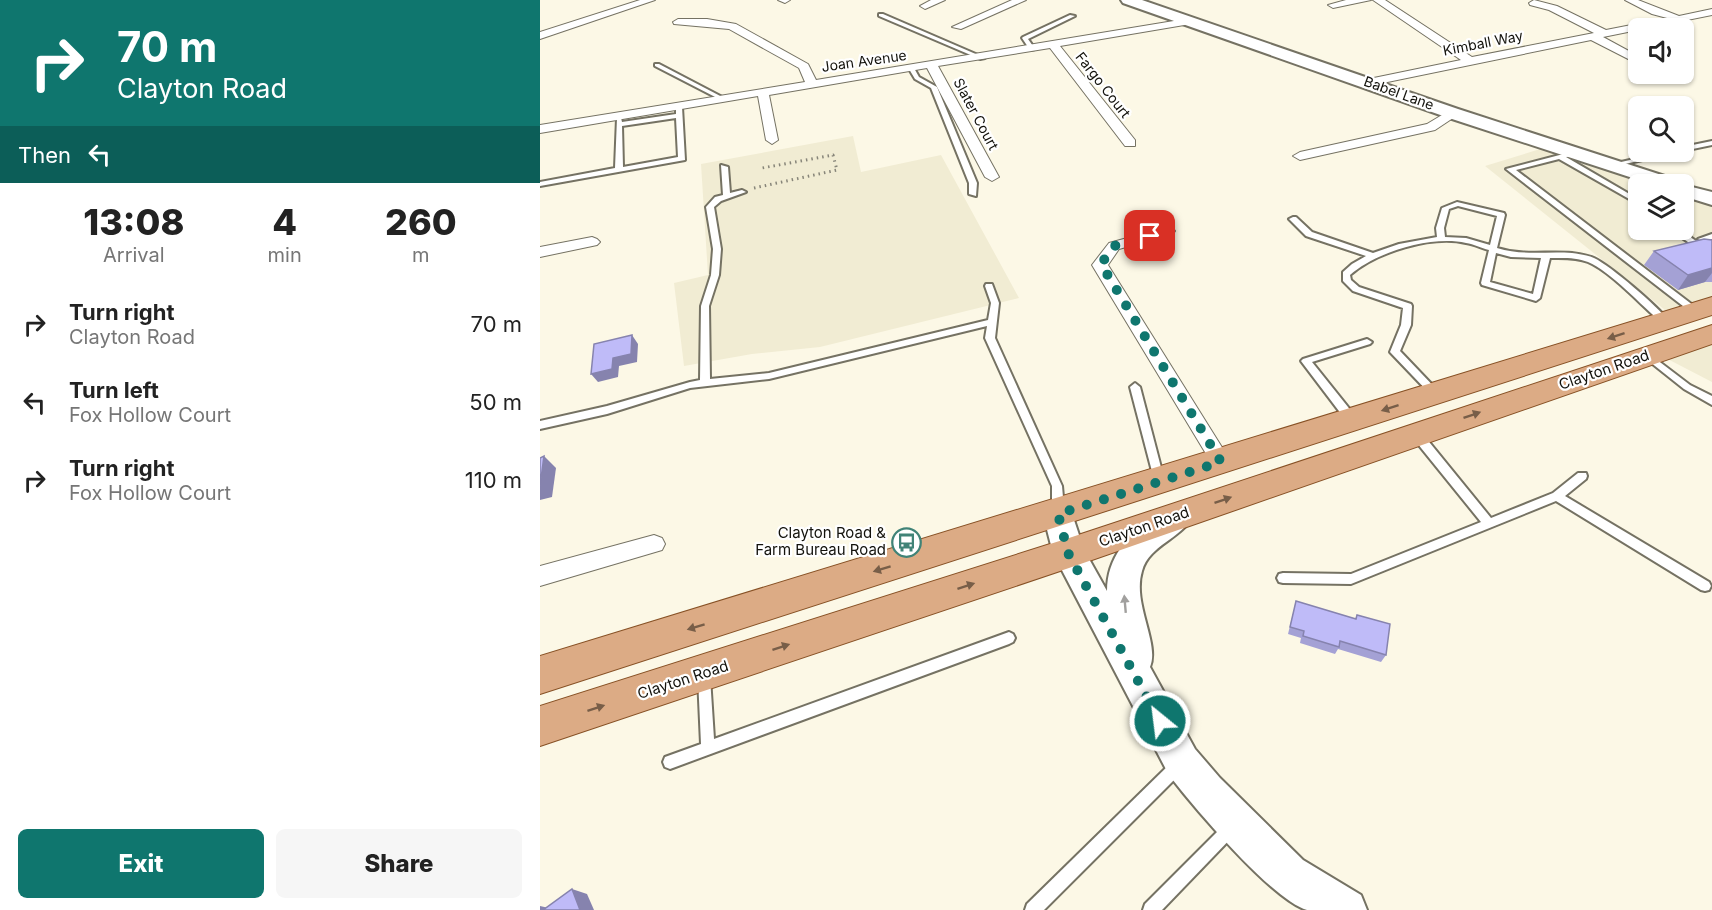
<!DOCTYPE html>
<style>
:root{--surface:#fff;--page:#f6f6f6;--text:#222;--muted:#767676;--accent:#0f766e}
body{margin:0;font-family:Inter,sans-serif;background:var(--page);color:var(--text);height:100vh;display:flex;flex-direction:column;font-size:22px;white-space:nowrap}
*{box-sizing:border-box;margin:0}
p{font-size:20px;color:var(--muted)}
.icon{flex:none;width:33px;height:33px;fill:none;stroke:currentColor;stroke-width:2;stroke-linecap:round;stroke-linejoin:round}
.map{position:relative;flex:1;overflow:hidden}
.panel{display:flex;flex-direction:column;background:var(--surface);width:540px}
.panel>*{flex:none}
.banner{background:#0f766e;color:#fff;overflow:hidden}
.controls{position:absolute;left:1088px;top:18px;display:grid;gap:12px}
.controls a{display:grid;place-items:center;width:66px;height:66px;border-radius:9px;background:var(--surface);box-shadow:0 2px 4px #0004;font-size:30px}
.pin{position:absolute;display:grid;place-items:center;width:51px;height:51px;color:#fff;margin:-26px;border-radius:12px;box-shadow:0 3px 9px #0006}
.me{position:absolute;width:66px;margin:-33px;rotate:331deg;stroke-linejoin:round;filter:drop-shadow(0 0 4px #0008)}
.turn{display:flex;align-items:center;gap:21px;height:126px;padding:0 18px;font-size:27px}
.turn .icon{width:78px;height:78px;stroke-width:2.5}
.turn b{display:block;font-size:42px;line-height:51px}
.then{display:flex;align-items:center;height:57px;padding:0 18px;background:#0003;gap:12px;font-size:22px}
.eta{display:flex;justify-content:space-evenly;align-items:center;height:102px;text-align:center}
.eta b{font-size:36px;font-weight:800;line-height:42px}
.cta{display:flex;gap:12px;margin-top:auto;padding:12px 18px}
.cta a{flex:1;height:69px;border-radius:9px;background:var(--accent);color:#fff;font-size:24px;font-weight:800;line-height:69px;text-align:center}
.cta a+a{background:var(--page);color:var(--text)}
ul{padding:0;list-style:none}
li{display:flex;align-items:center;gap:18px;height:78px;padding:0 18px}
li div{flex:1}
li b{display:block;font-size:22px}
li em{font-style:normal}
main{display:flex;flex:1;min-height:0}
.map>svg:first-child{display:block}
</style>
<main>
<section class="panel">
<div class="banner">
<div class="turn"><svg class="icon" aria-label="right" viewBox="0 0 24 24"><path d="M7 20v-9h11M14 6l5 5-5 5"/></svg><div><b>70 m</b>Clayton Road</div></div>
<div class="then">Then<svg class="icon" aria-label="left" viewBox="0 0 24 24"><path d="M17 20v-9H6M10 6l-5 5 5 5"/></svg></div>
</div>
<div class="eta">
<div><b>13:08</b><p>Arrival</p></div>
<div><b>4</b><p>min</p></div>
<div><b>260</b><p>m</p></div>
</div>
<ul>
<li><svg class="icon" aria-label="right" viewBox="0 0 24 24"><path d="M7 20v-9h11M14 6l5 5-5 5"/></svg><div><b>Turn right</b><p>Clayton Road</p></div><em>70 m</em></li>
<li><svg class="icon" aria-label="left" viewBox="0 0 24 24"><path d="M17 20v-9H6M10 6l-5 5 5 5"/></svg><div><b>Turn left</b><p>Fox Hollow Court</p></div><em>50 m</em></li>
<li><svg class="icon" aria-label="right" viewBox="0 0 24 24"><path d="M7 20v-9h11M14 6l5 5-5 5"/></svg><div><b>Turn right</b><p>Fox Hollow Court</p></div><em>110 m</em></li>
</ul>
<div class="cta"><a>Exit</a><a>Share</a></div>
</section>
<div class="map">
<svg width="1172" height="910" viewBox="0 0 1172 910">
<rect width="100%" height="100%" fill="#fcf8e6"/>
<!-- built -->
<g fill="#f1ecd3">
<path d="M313 136 321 172 401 155 479 298 280 347 212 354 144 366 134 283 168 275 161 164Z"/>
<path d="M1010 146 1130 184H1098V230H1143V189L1172 199V306L1135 318 945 166Z"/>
<path d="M1172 334V382L1116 353Z"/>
</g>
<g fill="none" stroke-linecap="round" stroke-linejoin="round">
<defs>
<g id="lane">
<path d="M339 14H343L445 58 440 59 339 16Z"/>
<path d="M530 15 535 16 488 39 495 49 490 50 482 38 483 37Z"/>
<path d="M115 64H119L186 99 181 100 115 66Z"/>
<path d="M370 68H374L379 77 397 87 437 183 436 196 429 194V183L391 88 375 79 369 69Z"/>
<path d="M139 105 142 107 145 160 0 186V182L75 168 77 118H81L82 122 136 114V107ZM136 118 138 157 83 167 82 126Z"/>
<path d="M1172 141V145L1143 151V147Z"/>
<path d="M1035 151 1039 153 1038 155 1026 157 1098 199V204L1019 159 976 170 1158 309V313H1152L966 169Z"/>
<path d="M1125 152H1137L1072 167 1068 165Z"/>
<path d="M181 165 188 167 190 193 202 190 206 192 181 201 174 207 181 249 179 275 169 306 170 379 229 373 448 320 451 303 445 286 446 284H452L459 303 455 338 522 486 524 509 522 512 518 514 514 512 512 509V486L445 338 447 326 229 379 150 388 67 414 0 429V421L67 406 150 382 160 380 161 306 171 275 173 249 166 207 175 197 183 195Z"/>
<path d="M917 202 964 213 965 215 957 248C982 256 1006 251 1032 253 1039 254 1047 255 1054 258 1071 266 1117 306 1129 321L1125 324 1122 323C1102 306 1070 271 1048 262 1036 257 1022 258 1010 258L1000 298 996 301 942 285 941 283 949 250C941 248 934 244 926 243 892 235 836 252 810 275L811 280 819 287 871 304 872 306 871 325 860 351 901 394 899 397H893L850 352 861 325 863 308 813 291 803 281V272L812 264 826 256 766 236 749 219 753 217H756L772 232 833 253 859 244 897 237 896 228 902 208ZM918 206 957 216 950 245 926 238 905 237 904 228 909 209ZM956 253 971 257 1001 258 993 294 950 282Z"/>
<path d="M1131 230H1140L1172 252V259Z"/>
<path d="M1172 234V239L1162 241 1158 239Z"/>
<path d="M827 339 832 342 830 344 772 362 816 417 817 420 812 424 808 423 761 361 763 359Z"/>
<path d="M1108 353 1150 385 1172 396V405L1144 389 1105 358 1103 356 1105 354Z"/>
<path d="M595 383 600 387 624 479 623 482H615L614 479 590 387Z"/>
<path d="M877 431 881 432 951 518 1013 493 1038 473H1046L1047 476 1046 479 1025 496 1169 582 1171 586 1169 590 1165 591 1161 590 1016 501 811 584 743 583 739 582 737 578 739 574 743 573 811 574 941 522 873 438 872 435 873 432Z"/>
<path d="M469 632 473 634 475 638 473 642 469 644 130 769 125 767 123 762 125 757 161 744 158 677 159 673 164 671 169 673 170 677 174 739Z"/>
<path d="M638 759 643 761 645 766 643 771 504 910H485L487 904 633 761Z"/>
<path d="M692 820 697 822 699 827 697 832 622 910H603L605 904 687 822Z"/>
</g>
<g id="street">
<path d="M100 0H115L0 39V32Z"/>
<path d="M238 0H250L245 3Z"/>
<path d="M391 0H405L385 9 380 6Z"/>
<path d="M472 0H486L421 29 412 27Z"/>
<path d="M806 0H831L793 8 788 5Z"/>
<path d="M833 0H845L932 57 1054 33 1009 10 990 5 989 3 994 0 1017 6 1066 30 1127 18 1112 14 1085 0H1098L1139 16 1172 9V15L1063 37 1098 56V64L1051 40 828 86 822 82 824 80 921 60Z"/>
<path d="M652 18 657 21 656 23 520 46 595 140V146H585L510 48 398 66 459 177 452 181 445 177 387 68 229 95 238 140 232 144 226 140 218 96 0 133V125L265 82 259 68 189 29 134 24 133 22 138 19H167L196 24 268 64 276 80Z"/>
<path d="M912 109 918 113 916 116 895 130 760 160 753 156 760 152 887 124Z"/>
<path d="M628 227 633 228 635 231 633 234 579 249 568 265 688 457 691 462 688 467 681 470 674 467 552 265 569 243Z"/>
<path d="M52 237 57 239 60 242 57 245 0 257V247Z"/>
<path d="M114 535 122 538 125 544 122 550 0 586V566Z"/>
</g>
<g id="secondary">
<path d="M581 0H602L918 109 1137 180 1140 184 1172 192V205L1143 196V184H1111L906 117 583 3Z"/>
<path d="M518 501 529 505 544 550 567 591C567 557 588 535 614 517 626 509 633 503 648 508L652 517C641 539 609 545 602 571 592 604 620 643 610 667L655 749 680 778 763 860 821 895 827 910C811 910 782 910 767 910 733 901 652 805 629 775L513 553 503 514 507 505Z"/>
</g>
<g id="primary">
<path d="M1172 297V315L0 694V656Z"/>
<path d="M1172 325V344L529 568 0 746V706L529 538Z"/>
</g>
</defs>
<!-- lane casing -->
<use href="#lane" stroke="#757263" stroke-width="4"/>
<!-- street casing -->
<use href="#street" stroke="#757263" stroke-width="2"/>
<!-- secondary casing -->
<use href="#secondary" stroke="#757263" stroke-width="4"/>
<!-- primary casing -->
<use href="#primary" stroke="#875125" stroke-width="2"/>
<!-- path -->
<path stroke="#878579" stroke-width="3" stroke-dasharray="1.5 4" stroke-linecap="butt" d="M214 188 297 170 293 155 222 168"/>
<!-- lane -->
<use href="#lane" fill="#fff" fill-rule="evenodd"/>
<!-- street -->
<use href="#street" fill="#fff" fill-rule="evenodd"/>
<!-- secondary -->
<use href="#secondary" fill="#fff" fill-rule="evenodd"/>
<!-- primary -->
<use href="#primary" fill="#dcab85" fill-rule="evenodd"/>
</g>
<!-- wall -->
<g fill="#a4a1d5">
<path d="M1172 240V282H1165L1138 290 1104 265 1114 251Z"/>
<path d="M756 601 815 619 817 615 846 655 841 662 798 649 795 654 760 643 761 638 748 634Z"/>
</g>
<!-- shaded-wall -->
<g fill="#8683ae">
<path d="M1172 268V273L1165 282 1138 290 1148 275Z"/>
<path d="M92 335 98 344 97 362 79 366 78 377 58 382 51 374 73 358Z"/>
<path d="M4 456 16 468 12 497 0 500V486Z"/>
<path d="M32 889 47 894 54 910H40Z"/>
<path d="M0 906 13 909 14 910H0Z"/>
</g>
<!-- building -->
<g fill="#bfbbf8" stroke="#8683ae" stroke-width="1.5">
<path d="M1164 239 1172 240V268L1148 275 1114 251Z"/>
<path d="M92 335 91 354 73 358 72 369 51 374 54 344Z"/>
<path d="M4 456 0 486V458Z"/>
<path d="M756 601 816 619 817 615 850 624 846 655 800 641 799 647 763 636 764 631 750 627Z"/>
<path d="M32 889 40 910H3Z"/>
</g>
<!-- one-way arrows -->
<defs><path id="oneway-solid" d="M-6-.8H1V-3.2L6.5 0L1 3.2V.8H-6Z" transform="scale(1.5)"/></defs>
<g fill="#785e48">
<use href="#oneway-solid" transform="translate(1076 336) rotate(162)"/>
<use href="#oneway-solid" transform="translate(850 408) rotate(162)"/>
<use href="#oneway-solid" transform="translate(932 415) rotate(-19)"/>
<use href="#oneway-solid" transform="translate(683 500) rotate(-19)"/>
<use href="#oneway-solid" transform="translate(342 569) rotate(163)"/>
<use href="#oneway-solid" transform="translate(426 586) rotate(-18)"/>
<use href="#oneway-solid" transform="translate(156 627) rotate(163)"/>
<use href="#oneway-solid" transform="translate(241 647) rotate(-18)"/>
<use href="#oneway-solid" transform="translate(56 708) rotate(-18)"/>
</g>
<use fill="#a1a09e" href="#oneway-solid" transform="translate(585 604) rotate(-95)"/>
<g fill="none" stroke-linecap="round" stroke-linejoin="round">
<!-- route -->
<path stroke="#0f766e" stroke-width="10" stroke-dasharray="0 18" d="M610 236 574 246 561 264 681 462 518 514 528 553 620 721"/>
</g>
<!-- icons -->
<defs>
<symbol id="bus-ring" viewBox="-11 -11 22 22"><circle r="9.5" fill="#fff" stroke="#408377" stroke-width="1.5"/><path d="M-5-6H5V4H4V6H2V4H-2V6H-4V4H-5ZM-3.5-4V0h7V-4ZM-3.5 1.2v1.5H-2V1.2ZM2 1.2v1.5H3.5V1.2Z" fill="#408377"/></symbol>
</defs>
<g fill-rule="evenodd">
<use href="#bus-ring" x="350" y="526" width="33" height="33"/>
</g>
<g text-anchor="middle" stroke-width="4.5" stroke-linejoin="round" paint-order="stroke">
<!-- far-street labels -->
<g font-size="14" fill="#13120c" stroke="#fff">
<text transform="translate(943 43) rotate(-11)" y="5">Kimball Way</text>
<text transform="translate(324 61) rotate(-8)" y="5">Joan Avenue</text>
<text transform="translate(563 85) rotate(52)" y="5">Fargo Court</text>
<text transform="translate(859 93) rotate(20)" y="5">Babel Lane</text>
<text transform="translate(436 114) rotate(62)" y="5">Slater Court</text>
</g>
<!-- street labels -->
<g font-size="15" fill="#13120c" stroke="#fff">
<text transform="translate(1064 370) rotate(-19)" y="5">Clayton Road</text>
<text transform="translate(604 527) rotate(-19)" y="5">Clayton Road</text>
<text transform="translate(143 680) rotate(-18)" y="5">Clayton Road</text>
</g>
<!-- poi labels -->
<g font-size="15" fill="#13120c" stroke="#fff" text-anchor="end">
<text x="346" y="538">Clayton Road &amp;<tspan x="346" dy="17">Farm Bureau Road</tspan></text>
</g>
</g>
</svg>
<div class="controls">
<a><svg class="icon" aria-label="sound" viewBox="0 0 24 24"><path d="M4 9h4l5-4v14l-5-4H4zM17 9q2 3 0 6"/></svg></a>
<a><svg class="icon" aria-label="search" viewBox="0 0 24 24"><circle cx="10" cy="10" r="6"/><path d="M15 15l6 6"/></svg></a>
<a><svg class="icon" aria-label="layers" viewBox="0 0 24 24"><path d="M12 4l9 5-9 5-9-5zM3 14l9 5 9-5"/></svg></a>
</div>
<div class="pin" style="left:610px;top:236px;background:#d93025"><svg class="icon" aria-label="arrive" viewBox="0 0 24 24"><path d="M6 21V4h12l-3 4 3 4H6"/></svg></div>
<svg class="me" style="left:620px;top:721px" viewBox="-20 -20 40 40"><circle r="17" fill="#0f766e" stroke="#fff" stroke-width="3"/><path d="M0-11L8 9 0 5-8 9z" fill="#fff"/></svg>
</div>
</main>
